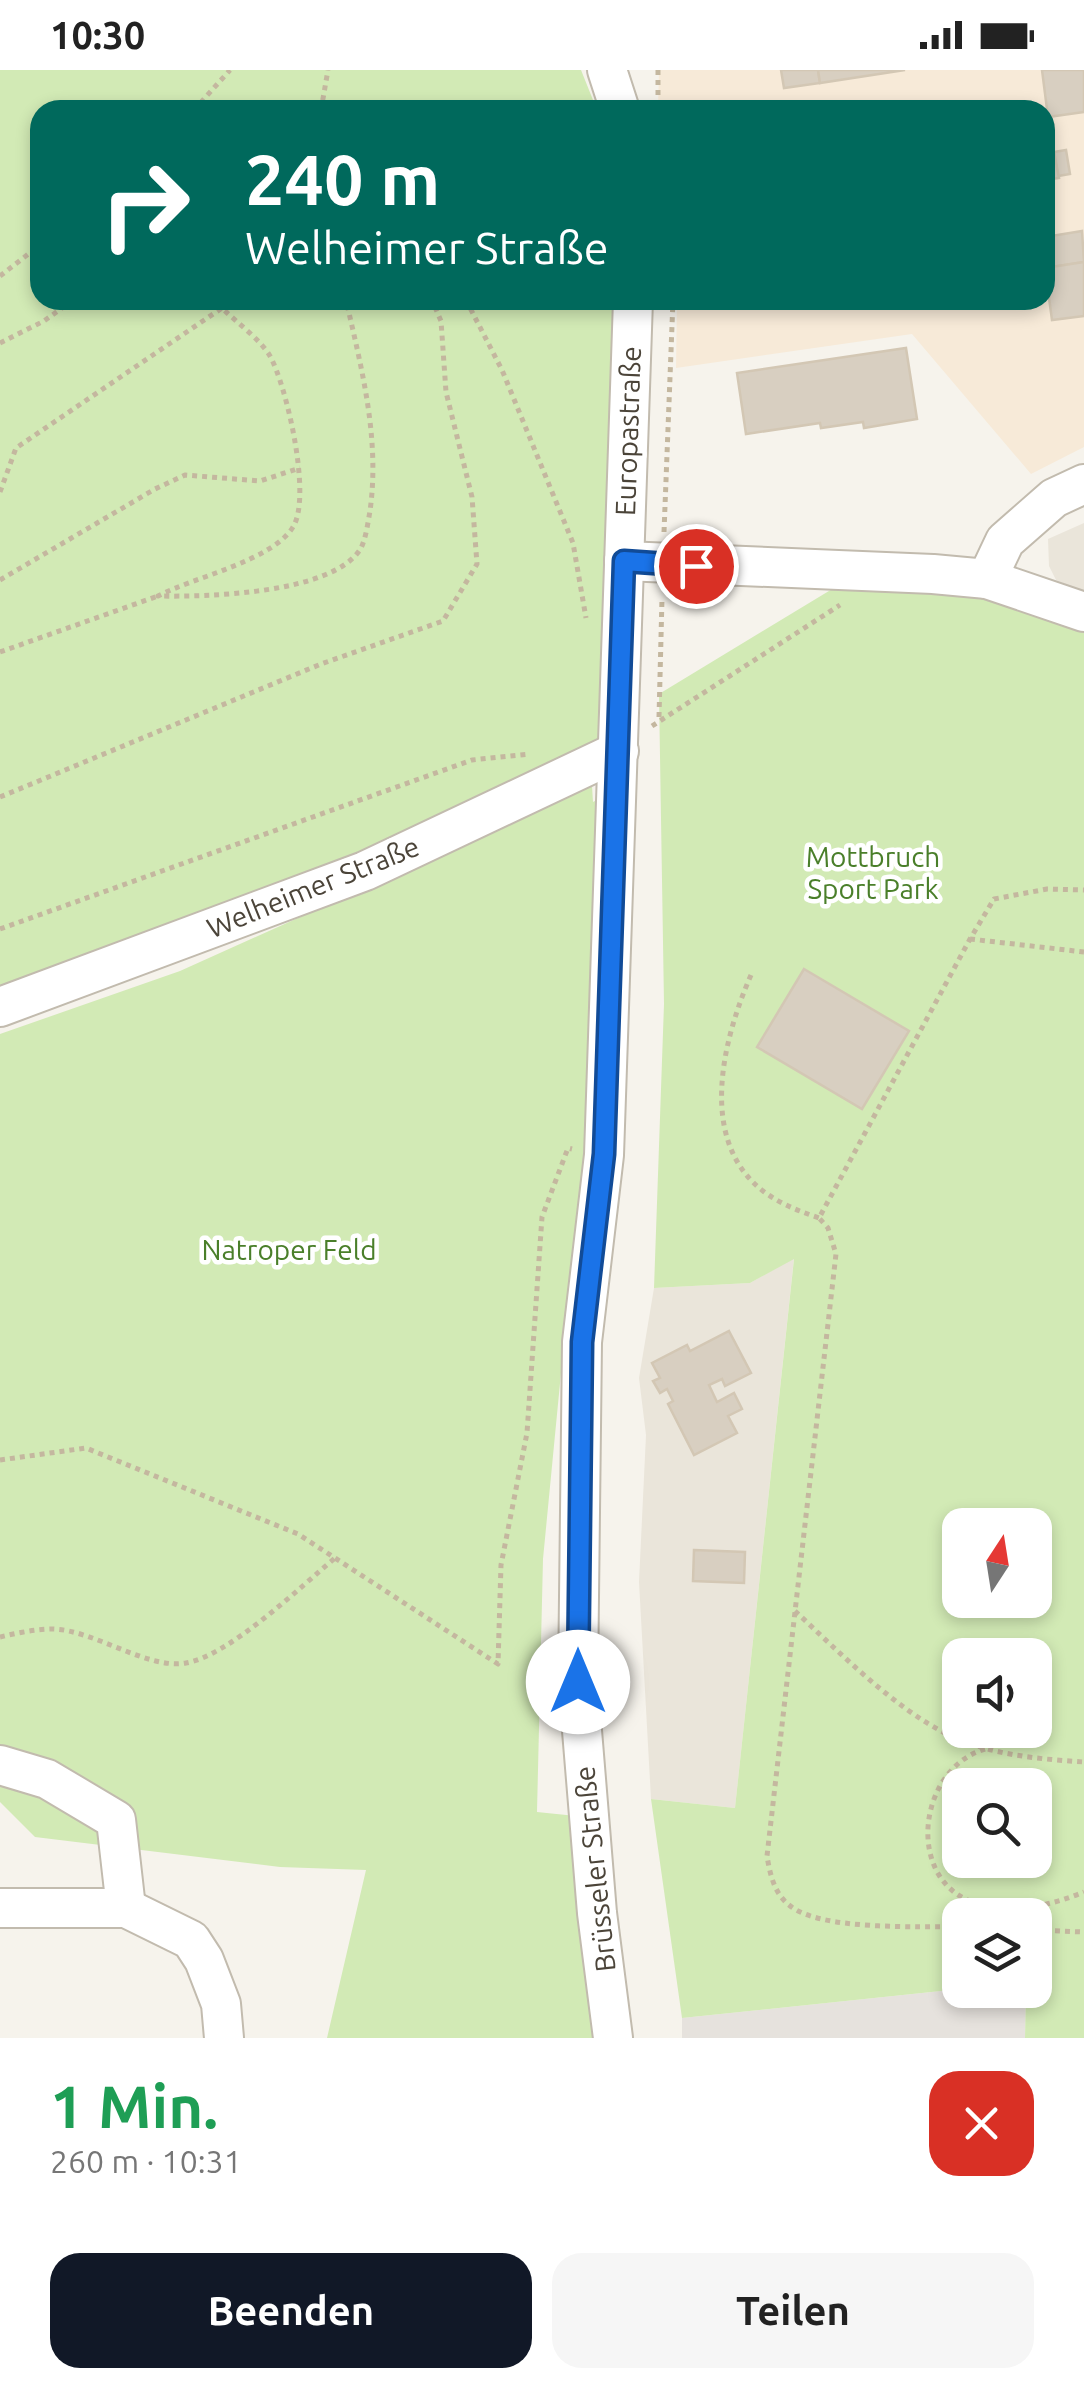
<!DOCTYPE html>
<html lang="de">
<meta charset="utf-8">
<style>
:root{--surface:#fff;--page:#f6f6f6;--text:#222;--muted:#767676;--accent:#111827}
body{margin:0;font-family:Ubuntu,sans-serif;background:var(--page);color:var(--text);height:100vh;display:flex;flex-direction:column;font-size:38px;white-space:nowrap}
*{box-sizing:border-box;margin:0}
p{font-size:32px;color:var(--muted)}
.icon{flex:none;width:55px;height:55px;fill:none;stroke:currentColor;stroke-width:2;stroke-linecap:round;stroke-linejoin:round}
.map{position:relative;height:1968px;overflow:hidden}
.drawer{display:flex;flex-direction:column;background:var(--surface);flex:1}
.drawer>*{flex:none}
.top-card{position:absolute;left:30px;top:30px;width:1025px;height:210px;border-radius:30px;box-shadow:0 5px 15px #0003;background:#00695c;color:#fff;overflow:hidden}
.needle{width:65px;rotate:12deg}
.controls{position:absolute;left:942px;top:1438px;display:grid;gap:20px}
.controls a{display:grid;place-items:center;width:110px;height:110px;border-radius:20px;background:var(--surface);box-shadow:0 5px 15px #0003;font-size:50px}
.pin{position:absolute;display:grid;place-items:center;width:85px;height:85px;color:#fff;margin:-42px;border:5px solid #fff;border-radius:50%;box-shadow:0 2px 10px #0007}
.me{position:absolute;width:110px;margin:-55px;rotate:0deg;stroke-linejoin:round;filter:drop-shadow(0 0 8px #0008)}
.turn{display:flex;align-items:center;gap:35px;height:210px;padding:0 50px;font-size:45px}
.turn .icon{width:130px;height:130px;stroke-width:2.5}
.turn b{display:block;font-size:70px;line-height:85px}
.round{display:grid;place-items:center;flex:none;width:105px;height:105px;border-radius:30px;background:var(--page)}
.headline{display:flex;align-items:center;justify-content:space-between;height:170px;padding:0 50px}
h1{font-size:60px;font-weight:600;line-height:75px;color:#1e9e55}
.primary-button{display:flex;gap:20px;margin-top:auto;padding:20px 50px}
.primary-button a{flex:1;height:115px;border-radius:30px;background:var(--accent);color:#fff;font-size:40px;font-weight:600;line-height:115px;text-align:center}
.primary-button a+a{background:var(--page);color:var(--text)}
.status{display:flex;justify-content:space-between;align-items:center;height:70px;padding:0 50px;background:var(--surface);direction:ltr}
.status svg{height:28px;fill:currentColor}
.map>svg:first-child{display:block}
</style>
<div class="status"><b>10:30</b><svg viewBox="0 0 49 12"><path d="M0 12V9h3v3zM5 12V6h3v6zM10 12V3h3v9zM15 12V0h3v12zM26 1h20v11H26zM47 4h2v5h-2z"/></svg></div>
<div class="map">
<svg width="1084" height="1968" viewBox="0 0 1084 1968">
<rect width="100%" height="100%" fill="#f6f3ec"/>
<!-- residential -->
<g fill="#eae5da">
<path d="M1084 453V522L1056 510 1049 496 1048 469Z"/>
<path d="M794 1188 735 1738 651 1729 639 1512 646 1365 639 1308 654 1218 750 1213Z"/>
</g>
<!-- commercial -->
<path fill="#f7ead8" d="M659 0H1084V377L1031 404 912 264 676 298 677 230H1045V40H658Z"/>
<!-- industrial -->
<path fill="#e6e2dd" d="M960 1919 1026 1920 1025 1968H682V1948Z"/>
<!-- green -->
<g fill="#d2eab5" fill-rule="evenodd">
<path d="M0 0H581L597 40H40V230H619L613 681 0 934Z"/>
<path d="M857 504 928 511 1084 548V1968H1025L1026 1920H1035V1845H960V1919L682 1948 651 1729 735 1738 794 1189 750 1213 654 1218 664 934 659 624ZM960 1455H1035V1530H960ZM960 1585H1035V1660H960ZM960 1715H1035V1790H960Z"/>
<path d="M592 716 593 732 617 719 605 963 565 1299 561 1303 543 1489 537 1742 576 1746 602 1968H327L366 1800 280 1797 35 1767 0 1732V964L180 901Z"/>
</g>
<!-- building -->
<g fill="#d8cfc1" stroke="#d3c7b4" stroke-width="2.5">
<path d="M781 0H818L820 13 784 18Z"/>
<path d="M818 0H905L820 13Z"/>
<path d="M1042 0H1084V42L1048 47Z"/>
<path d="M1066 80 1070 104 1058 106 1054 82Z"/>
<path d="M1054 82 1059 108 1045 110V83Z"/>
<path d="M1082 161 1084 192 1045 198V167Z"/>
<path d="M1084 192V246L1052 250 1045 198Z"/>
<path d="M906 278 917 349 864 358 863 352 821 358 820 353 746 364 737 303Z"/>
<path d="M804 899 909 961 862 1039 757 977Z"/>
<path d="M729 1261 751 1303 725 1316 722 1309 709 1315 717 1332 734 1323 742 1339 728 1346 737 1363 694 1385 668 1334 673 1331 667 1319 660 1323 653 1311 660 1308 652 1293 687 1275 690 1281Z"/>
<path d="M694 1480 745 1482 744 1513 693 1511Z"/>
</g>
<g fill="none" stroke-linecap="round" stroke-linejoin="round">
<defs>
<g id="minor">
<path d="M607 0 620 40"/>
<path d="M624 491 933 504 987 509 1084 542"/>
<path d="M987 509 1005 471 1054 428 1084 414"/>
<path d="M0 937 365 801 619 681"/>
<path d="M0 1695 47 1709 116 1750 126 1838"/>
<path d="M0 1838H126L191 1870 204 1890 221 1934 224 1968"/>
<path d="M613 1968 597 1843 578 1612 582 1272 604 1085 633 230"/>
</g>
</defs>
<!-- minor casing -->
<use href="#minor" stroke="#c2bbae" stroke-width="42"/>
<!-- path -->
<g stroke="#c4b79f" stroke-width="5" stroke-dasharray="5 5" stroke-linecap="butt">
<path d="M658 0V40"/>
<path d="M194 40 230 0"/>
<path d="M321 40 328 0"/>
<path d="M0 206 40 175"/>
<path d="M466 230 502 300 573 473 586 548"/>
<path d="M0 273 44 251 73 230"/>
<path d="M0 422 16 378 222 238C236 252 260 269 270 286 287 317 312 427 293 457 272 491 194 507 158 526 206 527 334 524 361 478 366 468 368 452 370 441 380 369 362 300 346 230"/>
<path d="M664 462 673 230"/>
<path d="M0 510 155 419 185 405 260 411 300 398"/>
<path d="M0 582 158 526"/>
<path d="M659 647 662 528"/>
<path d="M652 656 840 535"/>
<path d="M0 727 321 594 443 551 477 494 472 427 446 322 441 251 432 230"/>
<path d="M0 859 472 690 530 684"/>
<path d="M970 869 1084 882"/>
<path d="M751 905C723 969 697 1070 763 1121 780 1134 799 1141 819 1148"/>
<path d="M0 1390 86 1378 298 1464 498 1594 501 1495 527 1363 542 1147 568 1078 572 1079"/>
<path d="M795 1541C838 1581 894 1638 947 1664 989 1685 1038 1689 1084 1692"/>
<path d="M0 1567C17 1563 36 1559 53 1559 94 1560 148 1600 186 1593 230 1585 299 1518 335 1488"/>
<path d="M985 1679C918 1699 906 1806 970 1831 1005 1846 1050 1836 1084 1822"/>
<path d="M960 1857C919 1856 819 1861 789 1835 774 1823 770 1804 767 1786L836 1184 828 1158 819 1148 970 869 994 829 1047 819 1084 820"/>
<path d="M1035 1860 1084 1862"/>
</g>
<!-- minor -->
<use href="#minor" stroke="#fff" stroke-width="38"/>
</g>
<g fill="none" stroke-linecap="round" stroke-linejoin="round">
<defs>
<path id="route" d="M578 1612 582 1272 604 1084 624 491 696 496"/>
</defs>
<!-- route casing -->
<use href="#route" stroke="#114b97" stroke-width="25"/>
<!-- route -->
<use href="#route" stroke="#1a73e8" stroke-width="18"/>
</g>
<g text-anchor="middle" stroke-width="9" stroke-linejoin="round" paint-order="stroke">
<!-- street labels -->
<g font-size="28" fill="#4b4439" stroke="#fff">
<text transform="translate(628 361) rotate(-88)" y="10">Europastraße</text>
<text transform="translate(313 817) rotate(-22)" y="10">Welheimer Straße</text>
<text transform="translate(595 1799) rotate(-96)" y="10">Brüsseler Straße</text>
</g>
<!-- park labels -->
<g font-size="28" fill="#4a7f2a" stroke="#fff">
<text x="873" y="797">Mottbruch<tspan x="873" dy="32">Sport Park</tspan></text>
<text x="289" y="1190">Natroper Feld</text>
</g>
</g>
</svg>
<div class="controls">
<a><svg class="needle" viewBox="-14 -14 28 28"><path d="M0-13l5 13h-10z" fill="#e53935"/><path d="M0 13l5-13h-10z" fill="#767676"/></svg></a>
<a><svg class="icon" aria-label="sound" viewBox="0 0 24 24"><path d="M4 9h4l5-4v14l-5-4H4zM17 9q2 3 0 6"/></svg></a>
<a><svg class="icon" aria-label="search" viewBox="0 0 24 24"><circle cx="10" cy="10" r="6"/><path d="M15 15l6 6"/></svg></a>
<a><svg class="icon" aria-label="layers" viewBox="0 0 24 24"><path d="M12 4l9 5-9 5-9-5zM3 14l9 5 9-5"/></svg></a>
</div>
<div class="pin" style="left:696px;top:496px;background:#d93025"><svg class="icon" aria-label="arrive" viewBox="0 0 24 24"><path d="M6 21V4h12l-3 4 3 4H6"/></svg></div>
<svg class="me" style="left:578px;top:1612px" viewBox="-20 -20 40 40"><circle r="19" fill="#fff"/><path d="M0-13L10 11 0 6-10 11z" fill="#1a73e8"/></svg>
<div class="top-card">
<div class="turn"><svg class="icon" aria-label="right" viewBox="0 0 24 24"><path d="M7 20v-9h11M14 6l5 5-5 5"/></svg><div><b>240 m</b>Welheimer Straße</div></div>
</div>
</div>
<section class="drawer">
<div class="headline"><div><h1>1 Min.</h1><p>260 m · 10:31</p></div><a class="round" style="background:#d93025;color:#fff"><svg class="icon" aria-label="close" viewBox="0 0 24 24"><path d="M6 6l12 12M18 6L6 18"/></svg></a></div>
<div class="primary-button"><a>Beenden</a><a>Teilen</a></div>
</section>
